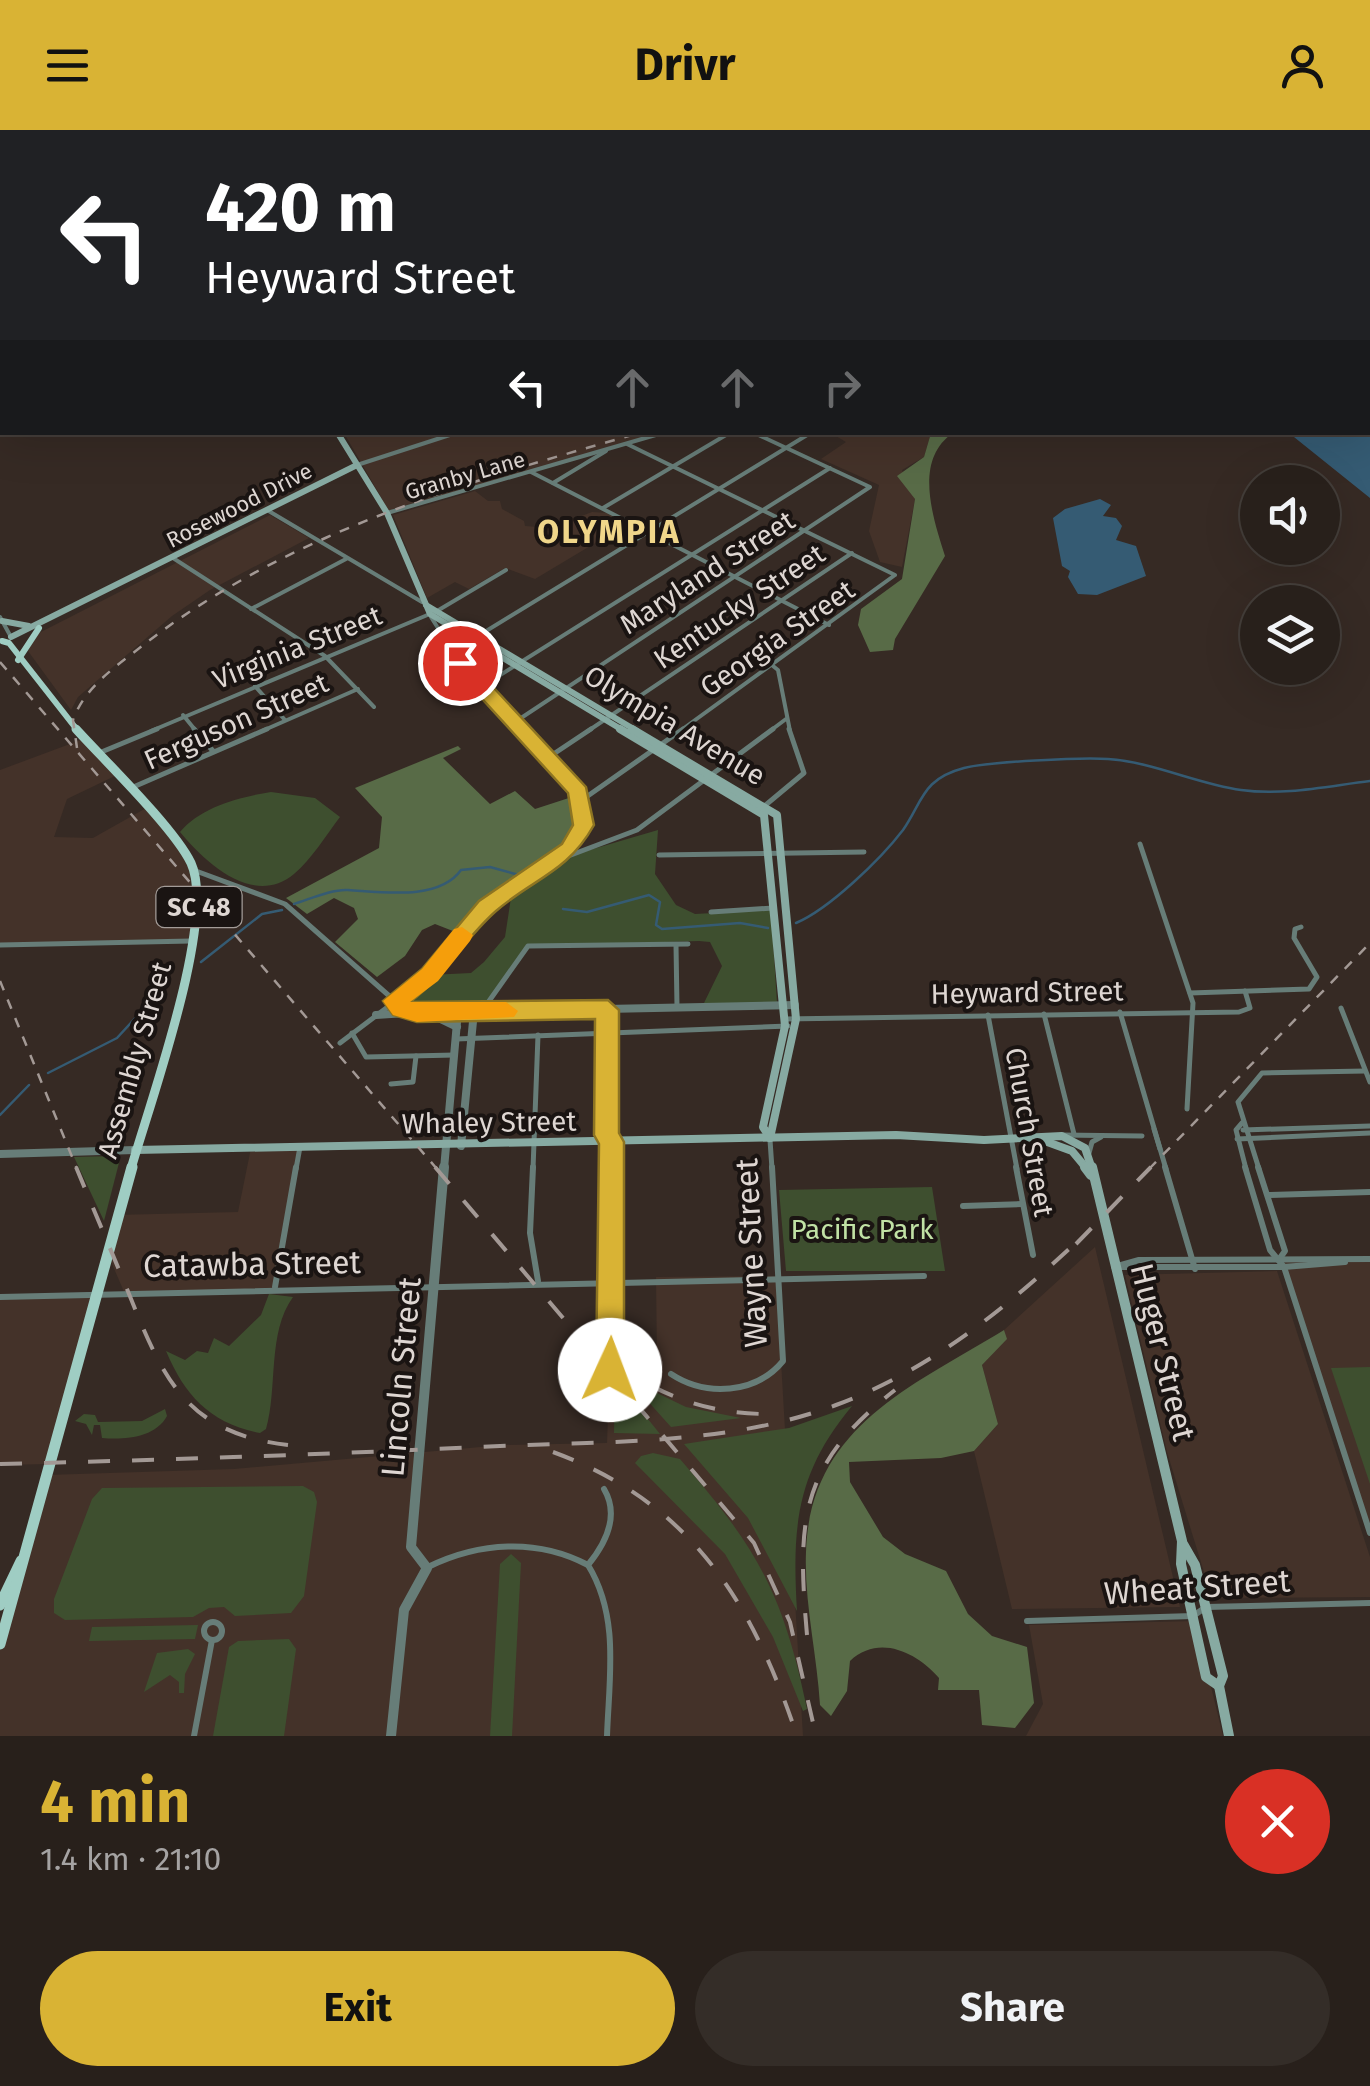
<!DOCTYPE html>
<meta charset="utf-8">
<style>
:root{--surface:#28201b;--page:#342d28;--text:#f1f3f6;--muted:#a5a3a3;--line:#443e3a;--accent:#d9b334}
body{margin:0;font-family:"Fira Sans",sans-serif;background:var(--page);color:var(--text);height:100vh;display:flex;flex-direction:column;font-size:38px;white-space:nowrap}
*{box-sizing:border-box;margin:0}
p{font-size:32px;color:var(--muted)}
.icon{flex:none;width:55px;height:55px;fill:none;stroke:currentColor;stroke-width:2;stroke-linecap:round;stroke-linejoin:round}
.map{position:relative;height:1606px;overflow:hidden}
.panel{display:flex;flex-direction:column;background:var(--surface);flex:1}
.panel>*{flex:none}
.hud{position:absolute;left:0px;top:0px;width:1370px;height:305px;box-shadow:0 10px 40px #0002,0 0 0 2px var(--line);background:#202124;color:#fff;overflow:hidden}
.controls{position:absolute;left:1240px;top:335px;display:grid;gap:20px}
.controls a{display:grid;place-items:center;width:100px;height:100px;border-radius:50%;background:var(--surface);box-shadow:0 10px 40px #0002,0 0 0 2px var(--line);font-size:50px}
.pin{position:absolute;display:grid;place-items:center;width:85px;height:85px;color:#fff;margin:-42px;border:5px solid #fff;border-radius:50%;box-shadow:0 2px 10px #0007}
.me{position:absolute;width:110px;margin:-55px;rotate:2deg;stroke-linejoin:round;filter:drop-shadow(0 0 8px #0008)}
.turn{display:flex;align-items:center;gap:35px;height:210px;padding:0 40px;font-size:45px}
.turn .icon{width:130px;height:130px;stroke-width:2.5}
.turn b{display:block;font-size:70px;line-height:85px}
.lanes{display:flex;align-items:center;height:95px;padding:0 40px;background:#0003;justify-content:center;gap:50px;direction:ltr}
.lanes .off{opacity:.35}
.round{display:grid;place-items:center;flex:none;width:105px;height:105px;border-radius:52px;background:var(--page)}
.headline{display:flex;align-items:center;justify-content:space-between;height:170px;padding:0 40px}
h1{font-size:60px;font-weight:700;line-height:75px;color:var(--accent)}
.action{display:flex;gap:20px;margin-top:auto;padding:20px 40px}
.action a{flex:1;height:115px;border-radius:60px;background:var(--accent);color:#111;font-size:40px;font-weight:700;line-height:115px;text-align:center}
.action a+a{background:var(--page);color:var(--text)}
header{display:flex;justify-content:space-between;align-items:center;height:130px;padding:0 40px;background:var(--accent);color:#111;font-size:45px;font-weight:700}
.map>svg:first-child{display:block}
</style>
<header><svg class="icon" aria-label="menu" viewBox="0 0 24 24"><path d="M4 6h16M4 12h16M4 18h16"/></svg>Drivr<svg class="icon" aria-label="person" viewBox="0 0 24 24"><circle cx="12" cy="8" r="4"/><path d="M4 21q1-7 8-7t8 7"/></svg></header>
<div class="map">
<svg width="1370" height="1606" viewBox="0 0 1370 1606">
<rect width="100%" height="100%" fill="#362a24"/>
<!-- built -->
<g fill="#443229">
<path d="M344 303H659L389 381Z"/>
<path d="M831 303H931L924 327 902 340 915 369 902 437 880 432 869 401 879 355 821 329 846 312Z"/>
<path d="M475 361 488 371H500L502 379 524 391 525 396 550 398 592 382 608 383 627 394 535 449 505 438 469 459 455 452 427 468 393 385Z"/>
<path d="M270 385 309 408 210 460 172 486 78 567 71 580 28 521 35 505Z"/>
<path d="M86 608 119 644 67 669 54 707 93 708 148 677 198 747 191 812 0 814V640Z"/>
<path d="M301 1017 277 1161 125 1164 106 1120 115 1085 238 1082 251 1018Z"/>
<path d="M1095 1117 1180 1477 1012 1479 974 1321 998 1294 982 1235 1006 1209 1004 1200Z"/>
<path d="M1370 1126V1401L1279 1128Z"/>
<path d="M1277 1141 1370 1427V1467L1212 1468 1167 1322 1125 1145Z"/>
<path d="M776 1146 803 1606H0V1492L47 1345 234 1339 503 1315 607 1313 610 1229H657L656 1147Z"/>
<path d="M95 1165 50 1334 0 1335V1166Z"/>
<path d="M1195 1491 1223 1606H1026L1043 1574 1029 1495Z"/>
</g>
<!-- green -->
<g fill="#3e4f2f">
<path d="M271 662 315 668 340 687C326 705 312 729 294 744 253 778 205 732 180 702 201 677 239 667 271 662Z"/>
<path d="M658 700 655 744 676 775 695 784 771 780 777 873H704L722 836 710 812 699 811 529 816 482 881 418 879 395 871 430 845 471 843 484 832 505 807 512 761 576 724Z"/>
<path d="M115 1026 120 1029 104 1091 74 1027Z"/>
<path d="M932 1057 945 1141H786L779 1060Z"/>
<path d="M269 1164 293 1167C267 1203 278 1258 266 1299L260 1303C210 1293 185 1266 166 1221L185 1230 197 1221 208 1223 214 1208 229 1216 261 1185Z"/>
<path d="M1370 1237V1354L1331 1238Z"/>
<path d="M615 1248 660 1304 614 1303Z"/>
<path d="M628 1249 686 1277 741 1288 671 1297Z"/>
<path d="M852 1276C796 1343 792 1397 797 1481L748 1388 684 1314 789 1298Z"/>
<path d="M165 1279 167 1286C155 1308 124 1310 102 1308L100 1295H94L92 1305 86 1294 75 1291 84 1284 95 1285 98 1292 142 1291Z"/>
<path d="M653 1323 680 1329C757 1418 783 1462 807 1579L803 1581 773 1507 725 1424 635 1333 641 1326Z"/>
<path d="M303 1356 314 1362 317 1372 304 1466 291 1483 235 1486 224 1477 209 1478 193 1487 65 1490 54 1483V1469L92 1369 102 1358Z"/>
<path d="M511 1424 521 1433 512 1606H490L500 1434Z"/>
<path d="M198 1495 195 1509 89 1511 92 1497Z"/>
<path d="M289 1509 296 1519 284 1606H213L229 1517 238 1511Z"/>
<path d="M188 1519 195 1524 185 1544 184 1563H179V1552L170 1545 144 1562 157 1523Z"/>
</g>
<!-- forest -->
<g fill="#586b47">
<path d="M931 303H953C913 330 933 388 945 426L895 509 893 520 870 522 858 495 861 479 902 449 915 369 897 346 924 327Z"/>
<path d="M458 616 461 619 443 628 490 674 515 661 535 679 575 666C596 730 494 756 458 803L435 794 422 800 405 826 377 847 335 812 358 789 354 778 334 768 307 784 286 768 379 718 382 687 355 658Z"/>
<path d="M1004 1200 1007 1209 982 1235 998 1294 974 1321 941 1328 849 1332 850 1352 883 1407 905 1424 946 1441 968 1484 992 1506 1027 1517 1034 1573 1015 1598 982 1595 979 1560H938L939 1548C916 1522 879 1504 850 1531L847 1561 831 1586 820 1575C817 1524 804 1472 806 1422 810 1297 911 1257 1004 1200Z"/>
</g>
<!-- water -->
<g fill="#355b73">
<path d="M1368 277 1370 279V368L1289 303 1368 302Z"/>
<path d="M1100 369 1111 375 1103 386 1116 388 1122 396 1116 410 1136 416 1146 446 1097 465 1078 464 1068 447 1070 441 1062 436 1053 388 1065 379Z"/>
</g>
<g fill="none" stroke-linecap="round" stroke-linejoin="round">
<!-- stream -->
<g stroke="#355b73" stroke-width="2.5">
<path d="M294 774C310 769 332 759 348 760 382 762 439 771 461 740L490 737 519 745"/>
<path d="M563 779 587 782 649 765 660 772 656 795 662 799 740 793 768 798"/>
<path d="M796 793C829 779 880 730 903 700 923 671 922 649 964 638 989 632 1081 627 1108 629 1153 632 1197 654 1241 660 1283 666 1328 656 1370 651"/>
<path d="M201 832 262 784 282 780"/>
<path d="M48 943 117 908 140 883"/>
<path d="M0 985 29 955"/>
</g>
<!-- minor-far3 -->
<g stroke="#677d78" stroke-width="2.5">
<path d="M173 0 179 2"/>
<path d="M317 0 321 2"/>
<path d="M110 2 117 0"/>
<path d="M0 142 2 147"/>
</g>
<!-- minor-far2 -->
<g stroke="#677d78" stroke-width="4">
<path d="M627 314 895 445 680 601"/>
<path d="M357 335 459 302"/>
<path d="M531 342 829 495"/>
<path d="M553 353 606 321"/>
<path d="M603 378 731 302"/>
<path d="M267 380 422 472"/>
<path d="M387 383 666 302"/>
<path d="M173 428 325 526 374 577"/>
<path d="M251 479 346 429"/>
<path d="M0 487 11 507"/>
<path d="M431 487 460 533 522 601"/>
<path d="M478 506 812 302"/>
<path d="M456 526 477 512"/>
<path d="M773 536 778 540 790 601"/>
<path d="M255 556 285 590"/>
<path d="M481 557 830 338"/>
<path d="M183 585 196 601"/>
<path d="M515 592 870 357 752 302"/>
<path d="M151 601 437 481 506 440"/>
<path d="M262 601 358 559"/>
<path d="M588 601 852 423"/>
<path d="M770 601 786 589"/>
</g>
<!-- minor-far1 -->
<g stroke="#677d78" stroke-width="5">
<path d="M194 599 213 621"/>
<path d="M99 623 157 599"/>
<path d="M549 627 591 599"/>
<path d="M131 658 267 599"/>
<path d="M582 670 683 599"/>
<path d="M762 678 804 643 789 599"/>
<path d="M1140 714 1193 873 1187 979"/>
<path d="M659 725 864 722"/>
<path d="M563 728 637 700 773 599"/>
<path d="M196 741 285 774 395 871"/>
<path d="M711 782 773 778"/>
<path d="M0 815 191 811"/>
<path d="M676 815 677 877"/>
<path d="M1190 863 1309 859 1317 847 1294 808 1295 799 1301 797"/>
<path d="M1341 878 1370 952"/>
<path d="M608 880 606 1004 612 1012V1039"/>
<path d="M482 881 528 816 688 814"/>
<path d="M1120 882 1166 1039"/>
<path d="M1044 884 1074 1004"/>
<path d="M988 885 1017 1039"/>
<path d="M784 889 1239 882 1250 878 1245 861"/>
<path d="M352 903 366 927 455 925"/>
<path d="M456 909 788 896"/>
<path d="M340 913 430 845 487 776 556 731 584 695 578 662 520 599"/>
<path d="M391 954 413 952 416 926"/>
<path d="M1242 993 1236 1000 1246 1039"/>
<path d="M1154 999 1160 1019"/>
<path d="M1243 1000 1370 996"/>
<path d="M1061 1005 1142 1006"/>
<path d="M1237 1009 1370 1003"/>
<path d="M770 1010 772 1039"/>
<path d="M1089 1023 1092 1012 1101 1007"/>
<path d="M296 1039 300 1017"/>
<path d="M533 1039 538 905"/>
<path d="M1259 1039 1238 972 1262 943 1365 941"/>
</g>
<!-- minor -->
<g stroke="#677d78" stroke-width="6">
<path d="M533 1037 530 1103 538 1151"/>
<path d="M1016 1037 1033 1125"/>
<path d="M1165 1037 1195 1139"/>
<path d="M1245 1037 1270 1120 1284 1137 1370 1403"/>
<path d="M1258 1037 1285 1121 1280 1128"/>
<path d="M1268 1065 1370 1062"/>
<path d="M963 1076 1022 1074"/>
<path d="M1114 1137 1139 1130 1370 1129"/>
<path d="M1117 1137H1284L1345 1132"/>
<path d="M275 1157 296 1037"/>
<path d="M0 1167 924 1146"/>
<path d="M671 1244C706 1267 756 1264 783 1231L772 1037"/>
<path d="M608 1286 614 1150 612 1037"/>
<path d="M604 1359C620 1386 606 1413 588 1435 620 1487 609 1548 607 1606"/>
<path d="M428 1437C479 1412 537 1408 588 1435"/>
<path d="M1027 1491 1193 1486 1206 1477 1370 1473"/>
<circle cx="213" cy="1501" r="9"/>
<path d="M194 1606 212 1510"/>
</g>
<!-- tertiary-far1 -->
<g stroke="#677d78" stroke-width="8">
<path d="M395 871 401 879 417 883 795 875"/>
<path d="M430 884 457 897"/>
<path d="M376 885 406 883"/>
<path d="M461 1016 474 881"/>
<path d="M0 1024 135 1020"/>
<path d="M444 1039 458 881"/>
</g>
<!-- tertiary -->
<path stroke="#677d78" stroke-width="10" d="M391 1606 404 1480 427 1438 411 1417 444 1037"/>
<!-- secondary-far3 -->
<path stroke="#87aaa2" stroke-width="5" d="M19 0 24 2"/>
<!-- secondary-far2 -->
<g stroke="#87aaa2" stroke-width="6">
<path d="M337 302 387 383 430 484 624 601"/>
<path d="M426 475 637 601"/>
<path d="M2 491 29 496"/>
<path d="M11 507 357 335"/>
</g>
<!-- secondary-far1 -->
<g stroke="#87aaa2" stroke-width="8">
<path d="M620 599 764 685 785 896 763 997 770 1008"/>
<path d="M632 599 777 685 796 889 770 1008"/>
<path d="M1039 1009 1072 1021 1087 1039"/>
<path d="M135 1020 896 1005 984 1010 1062 1006 1085 1018 1092 1039"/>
</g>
<!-- secondary -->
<g stroke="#87aaa2" stroke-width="10">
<path d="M1085 1037 1091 1045"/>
<path d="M1092 1037 1182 1411 1181 1434 1206 1547 1219 1556"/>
<path d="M1183 1414 1195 1435 1223 1546 1219 1556 1229 1606"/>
</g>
<!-- primary-far2 -->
<g stroke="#9fcdc3" stroke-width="6">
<path d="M2 511 9 513 78 601"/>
<path d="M18 530 39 498"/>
</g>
<!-- primary-far1 -->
<path stroke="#9fcdc3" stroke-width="9" d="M76 599C105 631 174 698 191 733 217 789 149 975 131 1039"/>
<!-- primary -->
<g stroke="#9fcdc3" stroke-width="11">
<path d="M0 1475 21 1431"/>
<path d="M0 1514 132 1037"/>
</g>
<!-- rail-far1 -->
<g stroke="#a39995" stroke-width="2.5" stroke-dasharray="10 10" stroke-linecap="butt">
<path d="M0 532 437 1039"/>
<path d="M77 618 73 590C85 556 118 535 146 513 293 400 467 352 643 302"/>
<path d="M0 851 77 1039"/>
<path d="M1149 1039 1370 813"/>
</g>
<!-- rail -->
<g stroke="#a39995" stroke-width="4" stroke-dasharray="22 22" stroke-linecap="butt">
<path d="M76 1037C93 1078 110 1118 127 1159 162 1246 184 1303 288 1315"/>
<path d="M435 1037 754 1413 790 1492 816 1606"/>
<path d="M1076 1114 1151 1037"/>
<path d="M616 1233C664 1269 714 1285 774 1284"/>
<path d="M553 1322C691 1373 752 1471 797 1606"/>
<path d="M0 1334C167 1330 333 1324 500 1316 613 1311 728 1315 836 1275 933 1239 1010 1175 1084 1105"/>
<path d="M807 1505C797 1390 799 1335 895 1260"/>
</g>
</g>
<!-- route -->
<path fill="#d9b334" stroke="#8d7422" stroke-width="2.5" d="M453 529H467L586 657 594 695C567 743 534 748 496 781 464 809 445 846 410 872L608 870 619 880V1003L624 1012V1240L620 1249 610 1253 600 1249 596 1240 599 1014 594 1005 595 889 417 892 393 885 383 871 422 839 479 771 562 714 573 695 568 663 453 537Z"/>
<!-- slow -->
<path fill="#f59e0b" d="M462 797 473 805 470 811 438 851 410 872H506L518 881 514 887 417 892 393 885 383 871 422 839 454 799Z"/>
<g text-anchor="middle" stroke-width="8" stroke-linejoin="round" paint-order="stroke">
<!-- far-street labels -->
<g font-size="22" fill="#ded6d2" stroke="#1a1412">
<text transform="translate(465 345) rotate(-16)" y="8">Granby Lane</text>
<text transform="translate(239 375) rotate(-27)" y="8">Rosewood Drive</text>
</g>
<!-- shield labels -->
<rect fill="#1a1412" stroke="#a39c98" stroke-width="2.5" x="156.5" y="757" width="85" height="40" rx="8"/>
<g font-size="25" font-weight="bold" fill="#ded6d2">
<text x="199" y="786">SC 48</text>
</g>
<!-- street labels -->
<g font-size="28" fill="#ded6d2" stroke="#1a1412">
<text transform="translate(707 442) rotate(-33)" y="10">Maryland Street</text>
<text transform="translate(739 476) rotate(-34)" y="10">Kentucky Street</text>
<text transform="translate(777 508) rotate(-35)" y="10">Georgia Street</text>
<text transform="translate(297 517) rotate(-22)" y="10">Virginia Street</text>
<text transform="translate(236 591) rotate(-24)" y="10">Ferguson Street</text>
<text transform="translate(675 595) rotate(31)" y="10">Olympia Avenue</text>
<text transform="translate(1027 862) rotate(-1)" y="10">Heyward Street</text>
<text transform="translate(134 930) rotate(-74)" y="10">Assembly Street</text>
<text transform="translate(489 992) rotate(-1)" y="10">Whaley Street</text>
<text transform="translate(1030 1002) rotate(80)" y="10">Church Street</text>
</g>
<!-- park labels -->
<g font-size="28" fill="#c1e2a5" stroke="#1a1412">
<text x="862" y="1109">Pacific Park</text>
</g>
<!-- far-district labels -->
<g font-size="32" font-weight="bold" letter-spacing="2.5" fill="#f0d68a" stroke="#1a1412">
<text x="609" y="413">OLYMPIA</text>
</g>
<!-- near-street labels -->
<g font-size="32" fill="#ded6d2" stroke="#1a1412">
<text transform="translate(751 1123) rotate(-93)" y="11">Wayne Street</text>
<text transform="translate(252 1134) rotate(-1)" y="11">Catawba Street</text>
<text transform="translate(1163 1222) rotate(76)" y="11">Huger Street</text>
<text transform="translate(401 1247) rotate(-85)" y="11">Lincoln Street</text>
<text transform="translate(1197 1457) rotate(-4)" y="11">Wheat Street</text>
</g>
</g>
</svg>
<div class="controls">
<a><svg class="icon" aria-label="sound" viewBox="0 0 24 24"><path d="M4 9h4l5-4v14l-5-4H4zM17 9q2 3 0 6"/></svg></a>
<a><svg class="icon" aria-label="layers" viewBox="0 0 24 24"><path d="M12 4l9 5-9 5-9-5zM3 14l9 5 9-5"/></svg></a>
</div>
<div class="pin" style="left:460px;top:533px;background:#d93025"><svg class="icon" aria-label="arrive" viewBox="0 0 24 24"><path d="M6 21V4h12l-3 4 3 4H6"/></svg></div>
<svg class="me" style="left:610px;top:1240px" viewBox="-20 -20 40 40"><circle r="19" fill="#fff"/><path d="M0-13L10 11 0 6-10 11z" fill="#d9b334"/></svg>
<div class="hud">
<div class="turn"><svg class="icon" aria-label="left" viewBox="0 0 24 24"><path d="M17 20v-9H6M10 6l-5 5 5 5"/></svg><div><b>420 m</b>Heyward Street</div></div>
<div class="lanes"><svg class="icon" aria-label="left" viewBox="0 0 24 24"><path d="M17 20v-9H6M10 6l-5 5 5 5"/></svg><svg class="icon off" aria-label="ahead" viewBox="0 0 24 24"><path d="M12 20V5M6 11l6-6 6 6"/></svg><svg class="icon off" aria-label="ahead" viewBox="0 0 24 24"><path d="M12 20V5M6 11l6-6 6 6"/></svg><svg class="icon off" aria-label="right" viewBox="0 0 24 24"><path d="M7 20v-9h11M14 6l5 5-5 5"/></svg></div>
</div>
</div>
<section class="panel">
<div class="headline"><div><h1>4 min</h1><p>1.4 km · 21:10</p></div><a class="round" style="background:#d93025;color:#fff"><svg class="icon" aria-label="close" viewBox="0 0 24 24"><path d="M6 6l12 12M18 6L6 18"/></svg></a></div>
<div class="action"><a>Exit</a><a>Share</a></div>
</section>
